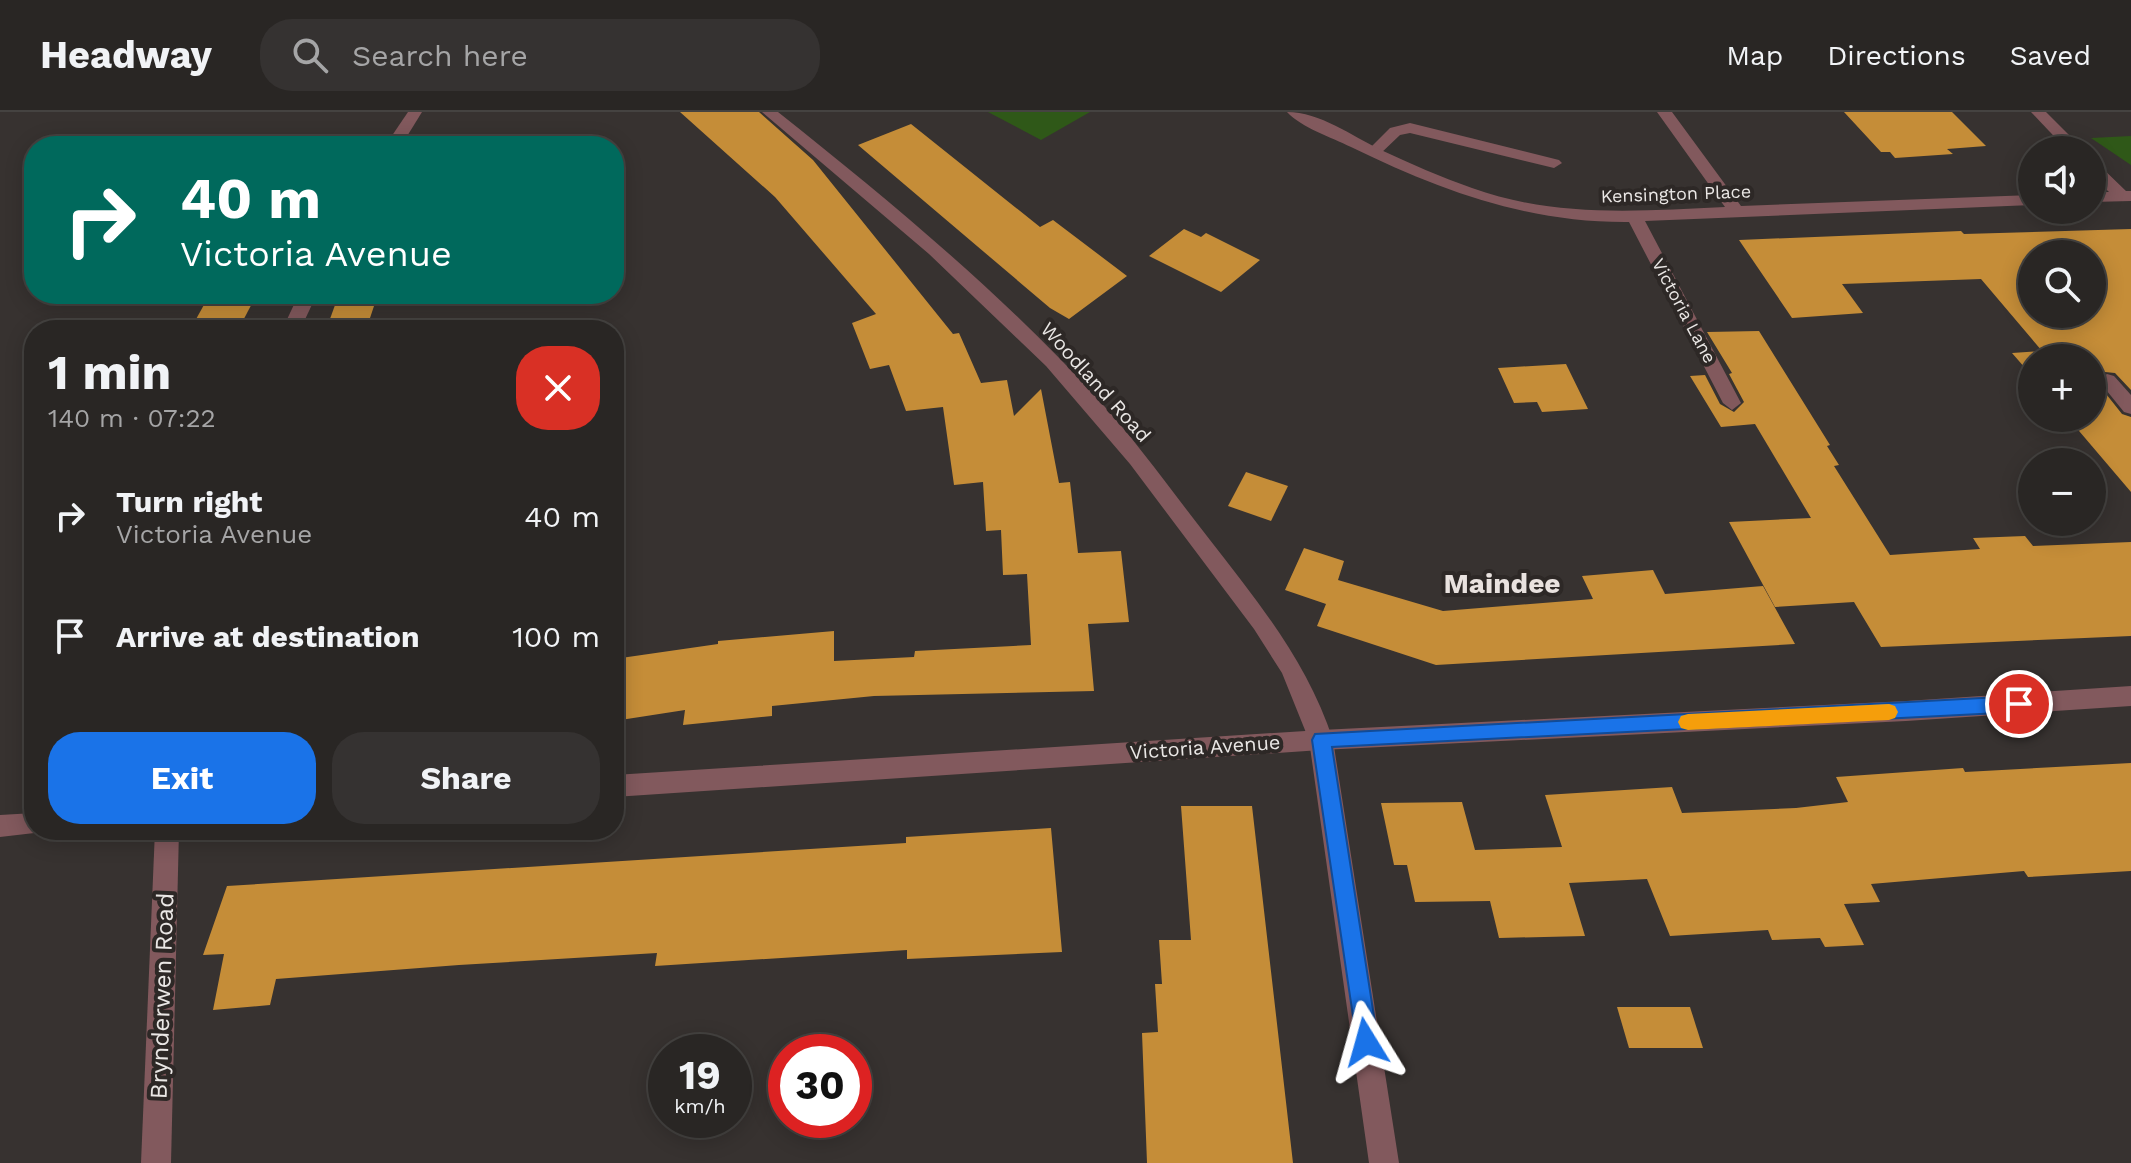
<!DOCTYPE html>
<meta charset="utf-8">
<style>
:root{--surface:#292624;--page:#353231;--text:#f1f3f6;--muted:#a5a5a6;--line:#454341;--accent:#1a73e8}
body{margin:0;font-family:"Work Sans",sans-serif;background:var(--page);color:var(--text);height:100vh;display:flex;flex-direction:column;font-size:30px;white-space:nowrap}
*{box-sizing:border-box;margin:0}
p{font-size:26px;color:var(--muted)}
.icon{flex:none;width:44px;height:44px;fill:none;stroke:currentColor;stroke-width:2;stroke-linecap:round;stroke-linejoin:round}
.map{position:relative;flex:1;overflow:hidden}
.panel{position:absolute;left:24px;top:208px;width:600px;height:520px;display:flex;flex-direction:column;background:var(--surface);border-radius:32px;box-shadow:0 4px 20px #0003,0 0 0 2px var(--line)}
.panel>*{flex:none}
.top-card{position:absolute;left:24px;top:24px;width:600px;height:168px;border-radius:32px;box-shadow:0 4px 20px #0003,0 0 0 2px var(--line);background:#00695c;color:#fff;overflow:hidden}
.fabs{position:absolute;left:2018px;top:24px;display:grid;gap:16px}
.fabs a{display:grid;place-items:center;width:88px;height:88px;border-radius:50%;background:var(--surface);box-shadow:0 4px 20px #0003,0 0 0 2px var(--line);font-size:40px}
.speed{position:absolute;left:648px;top:922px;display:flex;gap:16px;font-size:40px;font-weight:700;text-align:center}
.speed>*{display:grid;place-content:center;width:104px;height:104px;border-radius:50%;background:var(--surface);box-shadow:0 4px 20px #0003,0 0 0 2px var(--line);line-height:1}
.speed small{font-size:20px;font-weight:400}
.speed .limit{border:12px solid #d22;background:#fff;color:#111}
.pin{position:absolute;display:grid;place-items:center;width:68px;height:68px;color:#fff;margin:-34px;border:4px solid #fff;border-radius:50%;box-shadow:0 2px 8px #0007}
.me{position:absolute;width:88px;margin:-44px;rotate:352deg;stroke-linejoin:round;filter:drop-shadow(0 0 6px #0008)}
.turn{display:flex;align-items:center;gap:28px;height:168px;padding:0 24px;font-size:36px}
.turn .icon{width:104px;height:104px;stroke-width:2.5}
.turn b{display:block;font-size:56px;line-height:68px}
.round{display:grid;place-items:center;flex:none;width:84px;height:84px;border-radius:32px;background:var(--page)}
.head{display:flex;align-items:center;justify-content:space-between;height:136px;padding:0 24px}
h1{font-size:48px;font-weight:700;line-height:60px}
.action{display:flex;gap:16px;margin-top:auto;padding:16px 24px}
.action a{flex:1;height:92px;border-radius:32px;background:var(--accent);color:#fff;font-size:32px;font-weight:700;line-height:92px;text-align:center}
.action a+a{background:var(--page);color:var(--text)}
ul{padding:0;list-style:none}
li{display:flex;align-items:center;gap:24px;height:120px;padding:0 24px}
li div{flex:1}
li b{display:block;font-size:30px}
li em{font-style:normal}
header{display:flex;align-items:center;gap:48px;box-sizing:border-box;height:112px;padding:0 40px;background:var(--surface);border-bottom:2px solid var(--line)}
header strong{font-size:38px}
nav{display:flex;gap:44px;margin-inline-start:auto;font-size:28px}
.search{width:560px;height:72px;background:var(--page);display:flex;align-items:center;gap:20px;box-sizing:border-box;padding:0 28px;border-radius:32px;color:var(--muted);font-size:30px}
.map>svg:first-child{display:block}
</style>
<header>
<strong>Headway</strong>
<div class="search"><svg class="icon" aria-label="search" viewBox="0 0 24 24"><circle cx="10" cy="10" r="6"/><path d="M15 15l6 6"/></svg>Search here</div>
<nav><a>Map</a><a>Directions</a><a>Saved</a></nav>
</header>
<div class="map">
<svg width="2131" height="1051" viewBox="0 0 2131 1051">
<rect width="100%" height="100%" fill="#373230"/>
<!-- green -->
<g fill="#2f5818">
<path d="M988 0H1090L1041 28Z"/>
<path d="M2131 24V53L2091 26Z"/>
</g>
<!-- building -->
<g fill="#c58d38" fill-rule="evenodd">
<path d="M680 0H759L813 48 953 222 959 221 981 271 1007 268 1014 304 1041 277 1059 371 1070 370 1078 441 1121 439 1129 510 1088 512 1094 579 874 584 772 594V604L683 613 685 598 614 609V547L718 532V529L834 519V549L914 545 915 539 1031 533 1027 462 1003 463 1001 418 986 419 983 370 954 373 943 295 906 299 889 253 870 257 852 211 876 202 775 85Z"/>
<path d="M1844 0H1952L1986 34 1947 37 1953 42 1895 46 1890 40H1881Z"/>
<path d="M911 12 1040 115 1053 108 1127 164 1069 207 1050 196 858 33Z"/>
<path d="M1184 117 1201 125 1206 121 1260 148 1221 180 1149 144Z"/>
<path d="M2131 117V278L2115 261 2105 260 2095 268 2122 302 2131 305V380L2068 306H2092V246H2032V264L2012 241 2042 239 1981 167 1842 172 1863 201 1792 206 1739 128 1961 119 1964 122ZM2032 142H2092V202H2032Z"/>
<path d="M210 182H257L238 218H190Z"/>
<path d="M339 182H378L366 218H326Z"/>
<path d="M1759 219 1830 333 1827 334 1839 353 1834 354 1890 443 1980 437 1973 426 2025 424 2033 434 2131 430V524L1881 535 1854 490 1775 495 1729 410 1811 406 1755 312 1721 315 1690 264 1705 263 1720 292 1734 300 1744 290 1729 262 1732 261 1707 220Z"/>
<path d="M1566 252 1588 297 1542 300 1537 290 1514 291 1498 256Z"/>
<path d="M1246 360 1288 374 1271 409 1228 394Z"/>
<path d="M1304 436 1344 449 1338 468 1443 499 1593 487 1582 464 1653 458 1665 482 1763 474 1795 532 1436 553 1317 514 1326 492 1285 478Z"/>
<path d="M2131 651V759L2028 765 2024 759 1871 772 1880 790 1844 792 1864 833 1825 835 1820 826 1772 828 1768 818 1670 824 1647 767 1569 771 1585 824 1499 826 1490 789 1415 790 1407 753H1394L1381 691 1462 690 1475 738 1562 735 1545 683 1672 675 1682 701 1796 696 1848 690 1836 665 1963 656 1965 660Z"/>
<path d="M1181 694H1252L1293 1051H1147L1142 921 1158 920 1155 872H1162L1159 828H1191Z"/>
<path d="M1051 716 1062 840 907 847V838L655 854 657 841 459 853 276 867 270 893 213 898 224 842 203 843 227 774 906 731V725Z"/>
<path d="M1617 895H1690L1703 936H1629Z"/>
</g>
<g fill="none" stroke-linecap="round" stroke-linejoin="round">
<!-- service -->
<g fill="#82595d" fill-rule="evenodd">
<path d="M1410 11 1559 48 1562 51 1554 56 1410 21 1400 23 1379 43H1369V37L1390 16Z"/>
<path d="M2107 262 2114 264 2131 283V302L2124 300 2098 268Z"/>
</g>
<!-- minor -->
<g fill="#82595d" fill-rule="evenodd">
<path d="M408 0H422L401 34H385Z"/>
<path d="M762 0H778C890 89 1001 181 1097 286 1138 331 1173 381 1210 428 1259 491 1308 551 1333 628L1399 1051H1369L1309 628 1282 561 1254 517 1130 352 1046 254 929 142Z"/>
<path d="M1287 0C1320 0 1352 24 1381 38 1411 52 1441 65 1472 76 1555 106 1638 99 1725 95L1657 0H1672L1741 94 2032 83V93L1645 109 1741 291 1732 298 1723 291 1629 110C1529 111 1441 79 1351 35 1331 25 1302 16 1287 0Z"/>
<path d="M2031 0H2046L2084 38H2067Z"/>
<path d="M2092 50 2098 52 2126 79H2131V89L2092 90V80H2109L2092 64Z"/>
<path d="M299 182H317L300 218H282Z"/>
<path d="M155 718H179L171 1051H141Z"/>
</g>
<!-- tertiary -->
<g fill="#82595d" fill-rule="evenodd">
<path d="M2131 574V594L1906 609 1321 638 614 685V663L1321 618 1906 589Z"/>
<path d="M34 701V718L43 720 0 725V703Z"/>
</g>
</g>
<!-- route -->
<path fill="#1a73e8" stroke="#114b97" stroke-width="2" d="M2019 584 2025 586 2028 592 2025 597 2019 600 1332 635 1378 930 1374 938 1366 941 1358 938 1312 628 1315 622Z"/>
<!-- slow -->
<path fill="#f59e0b" d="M1889 592 1895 594 1898 600 1895 606 1889 608 1688 618 1681 616 1678 610 1681 604 1688 602Z"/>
<g text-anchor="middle" stroke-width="8" stroke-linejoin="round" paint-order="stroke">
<!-- far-street labels -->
<g font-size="18" fill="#eae7e5" stroke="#2d2826">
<text transform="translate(1676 82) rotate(-2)" y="6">Kensington Place</text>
<text transform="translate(1684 199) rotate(62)" y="6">Victoria Lane</text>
</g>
<!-- street labels -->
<g font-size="20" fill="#eae7e5" stroke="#2d2826">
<text transform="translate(1096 270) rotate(48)" y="7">Woodland Road</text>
<text transform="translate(1205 635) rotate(-4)" y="7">Victoria Avenue</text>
</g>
<!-- near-street labels -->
<g font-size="24" fill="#eae7e5" stroke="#2d2826">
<text transform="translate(162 884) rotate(-88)" y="8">Brynderwen Road</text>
</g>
<!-- district labels -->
<g font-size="28" font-weight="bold" fill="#e9e2df" stroke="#2d2826">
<text x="1502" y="481">Maindee</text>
</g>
</g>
</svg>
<div class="fabs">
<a><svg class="icon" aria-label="sound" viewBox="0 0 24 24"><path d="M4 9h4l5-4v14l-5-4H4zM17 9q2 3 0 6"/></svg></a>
<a><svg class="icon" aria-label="search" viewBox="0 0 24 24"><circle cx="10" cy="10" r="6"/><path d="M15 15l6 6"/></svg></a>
<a>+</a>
<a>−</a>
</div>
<div class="speed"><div>19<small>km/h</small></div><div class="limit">30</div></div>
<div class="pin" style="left:2019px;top:592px;background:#d93025"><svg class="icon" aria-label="arrive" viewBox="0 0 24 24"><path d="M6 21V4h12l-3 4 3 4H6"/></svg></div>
<svg class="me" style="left:1366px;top:930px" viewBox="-20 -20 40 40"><path d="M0-17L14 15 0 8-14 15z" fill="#1a73e8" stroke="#fff" stroke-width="4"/></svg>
<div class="top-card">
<div class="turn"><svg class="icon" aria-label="right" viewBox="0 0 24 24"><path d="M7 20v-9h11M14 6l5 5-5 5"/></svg><div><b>40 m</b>Victoria Avenue</div></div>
</div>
<section class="panel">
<div class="head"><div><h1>1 min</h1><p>140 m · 07:22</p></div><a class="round" style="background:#d93025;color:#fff"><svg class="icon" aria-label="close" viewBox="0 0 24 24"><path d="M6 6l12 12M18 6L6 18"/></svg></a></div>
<ul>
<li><svg class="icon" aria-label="right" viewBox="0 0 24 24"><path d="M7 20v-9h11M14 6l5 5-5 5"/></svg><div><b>Turn right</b><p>Victoria Avenue</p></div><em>40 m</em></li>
<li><svg class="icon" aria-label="arrive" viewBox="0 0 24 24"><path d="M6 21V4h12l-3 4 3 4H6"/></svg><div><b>Arrive at destination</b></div><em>100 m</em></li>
</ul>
<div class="action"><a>Exit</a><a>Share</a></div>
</section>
</div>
